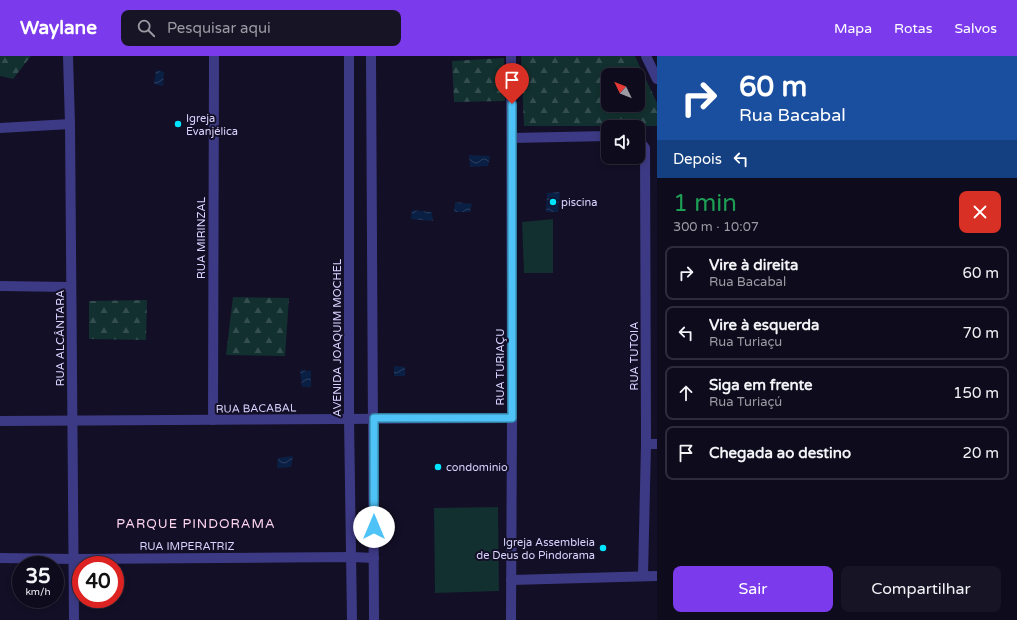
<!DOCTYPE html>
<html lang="pt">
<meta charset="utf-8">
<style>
:root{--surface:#0e0b1c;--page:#171425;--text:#f1f3f6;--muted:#9b9ba3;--line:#2e2b3b;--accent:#7c3aed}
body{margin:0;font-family:"Varela Round",sans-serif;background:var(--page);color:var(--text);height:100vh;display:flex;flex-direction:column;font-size:15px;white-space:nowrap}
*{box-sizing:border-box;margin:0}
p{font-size:13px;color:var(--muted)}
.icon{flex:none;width:22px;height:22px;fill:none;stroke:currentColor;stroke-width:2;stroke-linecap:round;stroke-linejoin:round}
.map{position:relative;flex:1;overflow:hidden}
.details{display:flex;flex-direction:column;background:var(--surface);width:360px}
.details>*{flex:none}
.hud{background:#1a4fa0;color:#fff;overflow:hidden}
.needle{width:26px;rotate:313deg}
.fabs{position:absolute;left:601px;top:12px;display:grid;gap:8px}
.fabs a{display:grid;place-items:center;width:44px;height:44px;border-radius:8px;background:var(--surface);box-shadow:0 2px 6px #0003,0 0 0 1px var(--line);font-size:20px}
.speed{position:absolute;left:12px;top:500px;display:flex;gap:8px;font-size:20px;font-weight:700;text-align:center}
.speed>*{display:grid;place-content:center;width:52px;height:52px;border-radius:50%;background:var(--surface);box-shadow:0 2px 6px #0003,0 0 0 1px var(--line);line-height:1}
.speed small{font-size:10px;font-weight:400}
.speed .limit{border:6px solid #d22;background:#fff;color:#111}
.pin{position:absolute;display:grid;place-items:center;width:34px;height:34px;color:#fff;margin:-41px -17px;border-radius:50% 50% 50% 0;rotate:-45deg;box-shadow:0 0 4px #0007}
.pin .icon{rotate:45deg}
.me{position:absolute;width:44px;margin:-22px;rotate:0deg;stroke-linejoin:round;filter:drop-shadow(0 0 3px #0008)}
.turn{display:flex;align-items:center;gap:14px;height:84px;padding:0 16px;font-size:18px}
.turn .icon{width:52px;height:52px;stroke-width:2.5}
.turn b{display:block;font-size:28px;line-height:34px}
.then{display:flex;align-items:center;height:38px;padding:0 16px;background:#0003;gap:8px;font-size:15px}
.round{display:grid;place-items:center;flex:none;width:42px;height:42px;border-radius:8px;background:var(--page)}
.summary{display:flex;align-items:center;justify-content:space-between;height:68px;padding:0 16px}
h1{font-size:24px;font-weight:600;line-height:30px;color:#1e9e55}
.primary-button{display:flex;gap:8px;margin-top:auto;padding:8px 16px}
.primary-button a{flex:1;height:46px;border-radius:8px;background:var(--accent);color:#fff;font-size:16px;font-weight:600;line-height:46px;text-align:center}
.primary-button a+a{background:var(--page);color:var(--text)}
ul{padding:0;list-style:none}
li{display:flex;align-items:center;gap:12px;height:54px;margin:0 8px 6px;padding:0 8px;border:2px solid var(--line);border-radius:8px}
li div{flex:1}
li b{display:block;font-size:15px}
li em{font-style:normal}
header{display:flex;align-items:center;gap:24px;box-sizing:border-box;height:56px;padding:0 20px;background:var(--accent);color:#fff}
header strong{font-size:19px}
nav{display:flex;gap:22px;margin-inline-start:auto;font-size:14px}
.search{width:280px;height:36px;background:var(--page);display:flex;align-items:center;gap:10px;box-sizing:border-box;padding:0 14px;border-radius:8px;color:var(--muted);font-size:15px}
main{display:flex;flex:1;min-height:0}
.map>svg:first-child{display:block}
</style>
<header>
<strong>Waylane</strong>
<div class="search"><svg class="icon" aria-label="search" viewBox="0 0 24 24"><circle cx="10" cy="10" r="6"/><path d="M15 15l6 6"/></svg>Pesquisar aqui</div>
<nav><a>Mapa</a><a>Rotas</a><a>Salvos</a></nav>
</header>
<main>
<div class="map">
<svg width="657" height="564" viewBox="0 0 657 564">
<defs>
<pattern id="forest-firs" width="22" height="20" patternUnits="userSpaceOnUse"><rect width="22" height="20" fill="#12302f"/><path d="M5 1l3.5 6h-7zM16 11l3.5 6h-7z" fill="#344d4e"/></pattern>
<pattern id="water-waves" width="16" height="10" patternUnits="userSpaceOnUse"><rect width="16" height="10" fill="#0a1f44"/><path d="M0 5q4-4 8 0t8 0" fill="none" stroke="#2d3f60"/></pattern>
</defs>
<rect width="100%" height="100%" fill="#130f26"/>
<!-- green -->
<g fill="#12302f">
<path d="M553 163V217H524L522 166Z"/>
<path d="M498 451 499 535 435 537 434 452Z"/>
</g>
<!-- forest -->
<g fill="url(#forest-firs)" fill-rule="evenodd">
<path d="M0 0H31L13 23 0 20Z"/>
<path d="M521 0H635L657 47V70H524ZM608 19H638V49H608Z"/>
<path d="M504 2 505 45 454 46 452 5Z"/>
<path d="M233 241 289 242 285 300 226 299Z"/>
<path d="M147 244 146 284 89 283V245Z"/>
</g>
<!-- water -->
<g fill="url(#water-waves)">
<path d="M156 14 164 16 163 30 154 28Z"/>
<path d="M469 99 490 100 488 110 470 111Z"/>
<path d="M560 136 558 156H546L547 137Z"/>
<path d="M455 146 472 148 470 156H454Z"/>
<path d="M412 154 432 156 433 165 411 163Z"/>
<path d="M394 310 405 311V320H394Z"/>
<path d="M300 314 311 315V331H302Z"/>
<path d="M293 400 291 411 277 412 278 402Z"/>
</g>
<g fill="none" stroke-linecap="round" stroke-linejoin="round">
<!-- minor -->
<g stroke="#3d3a85" stroke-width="10">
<path d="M68 0 70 68 74 564"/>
<path d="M349 0V362L352 564"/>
<path d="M371 0 374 564"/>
<path d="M511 0 512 362 511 564"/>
<path d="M646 0 657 23"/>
<path d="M0 72 70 68"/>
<path d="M512 82 608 80"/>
<path d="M638 83 645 92 646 388 643 520"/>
<path d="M0 230 71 231"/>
<path d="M213 364 214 0"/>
<path d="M0 365 512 362"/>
<path d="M646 388H657"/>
<path d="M0 502 74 503 352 501 374 502"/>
<path d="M511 524 657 520"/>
</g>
</g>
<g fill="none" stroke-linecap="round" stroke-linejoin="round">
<defs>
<path id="route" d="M374 471V362H512V48"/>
</defs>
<!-- route casing -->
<use href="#route" stroke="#337fa1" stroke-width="10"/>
<!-- route -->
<use href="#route" stroke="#4fc3f7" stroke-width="7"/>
</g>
<!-- markers -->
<g fill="#00e5ff" stroke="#130f26" stroke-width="1.5">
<circle cx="178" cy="68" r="4"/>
<circle cx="553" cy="146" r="4"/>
<circle cx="438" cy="411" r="4"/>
<circle cx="603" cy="492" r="4"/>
</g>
<g text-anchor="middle" stroke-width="4" stroke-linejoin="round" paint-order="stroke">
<!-- poi labels -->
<g font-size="11" fill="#d9d4ff" stroke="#130f26" text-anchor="start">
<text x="186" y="66">Igreja<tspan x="186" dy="13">Evanjélica</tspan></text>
<text x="561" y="150">piscina</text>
<text x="446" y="415">condominio</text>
<text x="595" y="490" text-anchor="end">Igreja Assembleia<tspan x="595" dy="13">de Deus do Pindorama</tspan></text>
</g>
<!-- street labels -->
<g font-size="11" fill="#d9d4ff" stroke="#130f26">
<text transform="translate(201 182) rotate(-90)" y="4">RUA MIRINZAL</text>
<text transform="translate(60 282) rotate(-90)" y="4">RUA ALCÂNTARA</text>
<text transform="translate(337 282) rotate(-90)" y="4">AVENIDA JOAQUIM MOCHEL</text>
<text transform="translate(634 300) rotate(-90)" y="4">RUA TUTOIA</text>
<text transform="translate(500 311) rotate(-90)" y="4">RUA TURIAÇU</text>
<text transform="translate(256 352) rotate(-1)" y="4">RUA BACABAL</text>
<text x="187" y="494">RUA IMPERATRIZ</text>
</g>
<!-- quarter labels -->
<g font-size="13" letter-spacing="1" fill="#ffd6f0" stroke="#130f26">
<text x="196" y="472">PARQUE PINDORAMA</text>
</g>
</g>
</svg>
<div class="fabs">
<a><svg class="needle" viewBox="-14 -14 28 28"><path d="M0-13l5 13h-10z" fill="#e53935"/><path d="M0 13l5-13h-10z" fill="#9b9ba3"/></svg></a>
<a><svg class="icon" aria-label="sound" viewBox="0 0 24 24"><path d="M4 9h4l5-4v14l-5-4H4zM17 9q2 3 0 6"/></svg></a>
</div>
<div class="speed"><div>35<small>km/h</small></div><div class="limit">40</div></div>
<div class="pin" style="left:512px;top:48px;background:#d93025"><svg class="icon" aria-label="arrive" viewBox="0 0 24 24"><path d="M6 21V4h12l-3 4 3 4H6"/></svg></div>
<svg class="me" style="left:374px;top:471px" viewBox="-20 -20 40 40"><circle r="19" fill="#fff"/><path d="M0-13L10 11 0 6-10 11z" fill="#4fc3f7"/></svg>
</div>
<section class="details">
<div class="hud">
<div class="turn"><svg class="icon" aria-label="right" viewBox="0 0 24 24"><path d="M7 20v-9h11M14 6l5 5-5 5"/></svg><div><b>60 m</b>Rua Bacabal</div></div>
<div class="then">Depois<svg class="icon" aria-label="left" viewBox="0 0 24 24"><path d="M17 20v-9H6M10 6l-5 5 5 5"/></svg></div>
</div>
<div class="summary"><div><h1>1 min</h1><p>300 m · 10:07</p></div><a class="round" style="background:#d93025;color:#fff"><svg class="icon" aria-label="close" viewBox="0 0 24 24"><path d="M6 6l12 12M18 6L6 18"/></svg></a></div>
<ul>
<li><svg class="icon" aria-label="right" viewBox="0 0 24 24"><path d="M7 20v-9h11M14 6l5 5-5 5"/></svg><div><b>Vire à direita</b><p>Rua Bacabal</p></div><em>60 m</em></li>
<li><svg class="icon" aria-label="left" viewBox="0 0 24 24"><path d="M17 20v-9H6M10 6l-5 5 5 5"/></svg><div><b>Vire à esquerda</b><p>Rua Turiaçu</p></div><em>70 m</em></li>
<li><svg class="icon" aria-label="ahead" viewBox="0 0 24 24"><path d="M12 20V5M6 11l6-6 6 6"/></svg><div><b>Siga em frente</b><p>Rua Turiaçú</p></div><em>150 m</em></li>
<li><svg class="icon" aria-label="arrive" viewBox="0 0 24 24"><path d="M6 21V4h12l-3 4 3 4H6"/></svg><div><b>Chegada ao destino</b></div><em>20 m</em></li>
</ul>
<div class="primary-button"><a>Sair</a><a>Compartilhar</a></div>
</section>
</main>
